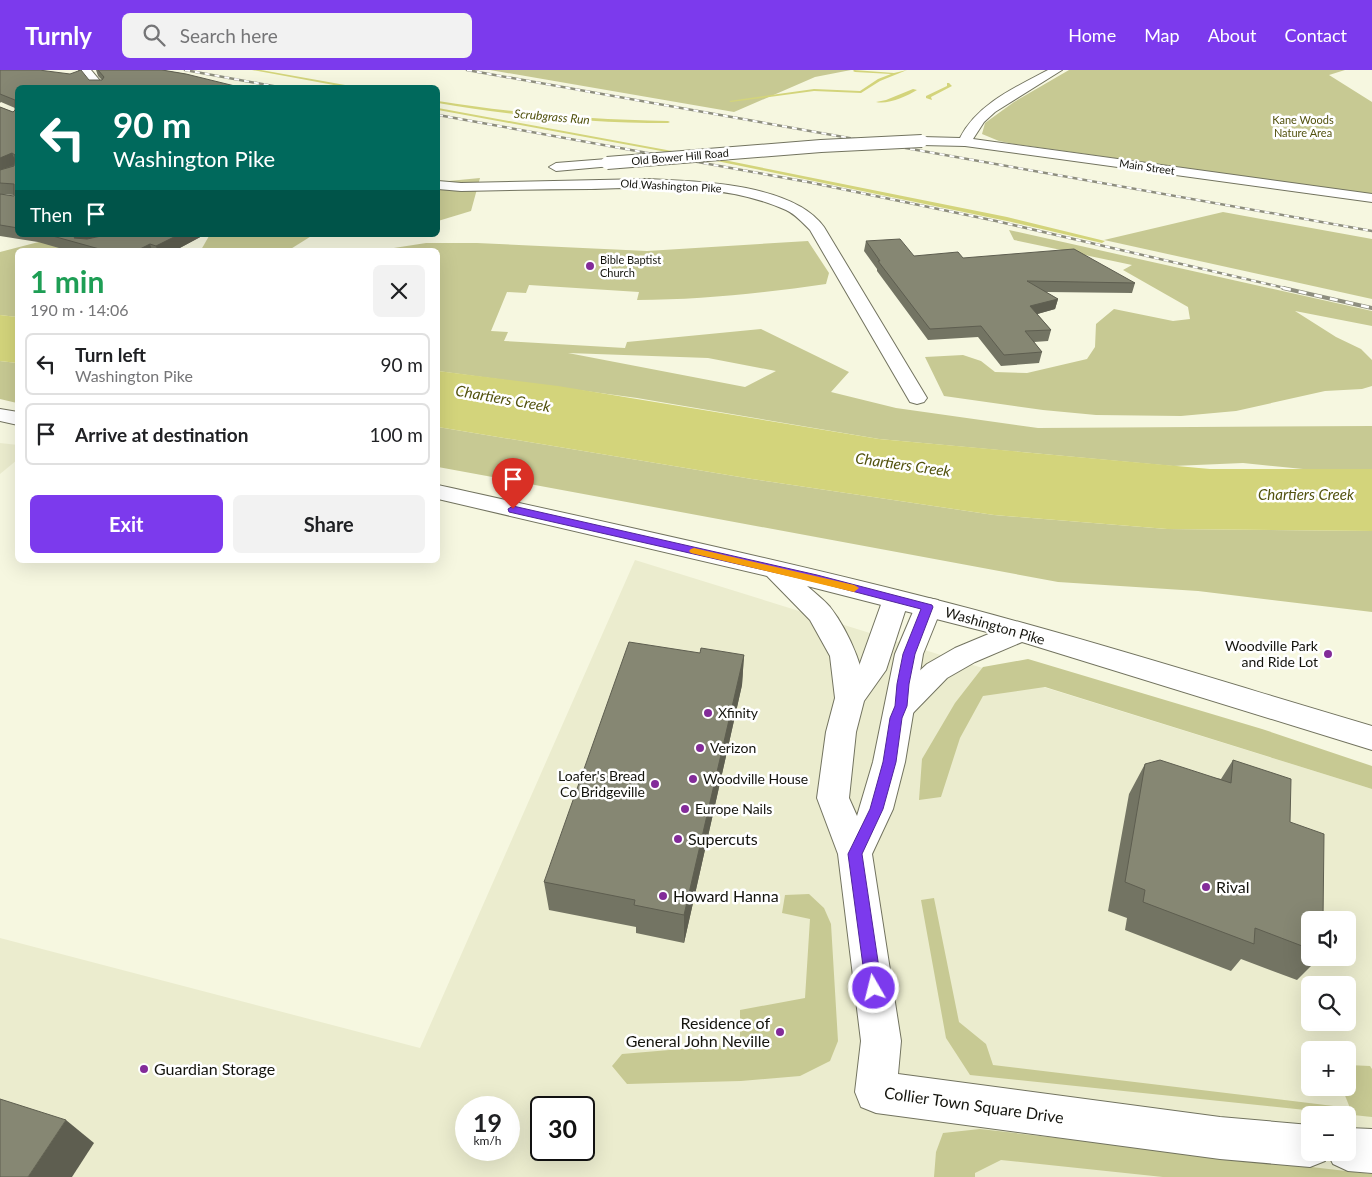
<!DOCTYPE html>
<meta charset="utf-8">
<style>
:root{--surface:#fff;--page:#f2f2f2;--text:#202124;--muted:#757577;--line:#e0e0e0;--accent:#7c3aed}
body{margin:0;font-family:Lato,sans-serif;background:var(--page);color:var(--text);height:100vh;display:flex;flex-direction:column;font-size:19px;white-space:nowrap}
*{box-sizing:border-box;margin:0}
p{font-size:16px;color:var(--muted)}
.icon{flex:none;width:28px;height:28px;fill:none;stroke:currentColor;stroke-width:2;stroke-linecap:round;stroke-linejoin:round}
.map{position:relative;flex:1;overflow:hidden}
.sheet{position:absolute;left:15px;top:178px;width:425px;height:315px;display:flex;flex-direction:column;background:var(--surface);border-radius:8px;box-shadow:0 5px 20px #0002}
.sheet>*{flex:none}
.guide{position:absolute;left:15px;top:15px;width:425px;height:152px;border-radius:8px;box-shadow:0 5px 20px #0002;background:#00695c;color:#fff;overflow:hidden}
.tools{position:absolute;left:1301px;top:841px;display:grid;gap:10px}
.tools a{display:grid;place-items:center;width:55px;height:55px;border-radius:8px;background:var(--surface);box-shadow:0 5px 20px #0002;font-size:25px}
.speed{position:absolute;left:455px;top:1026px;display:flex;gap:10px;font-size:25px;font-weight:700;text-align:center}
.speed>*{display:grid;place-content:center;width:65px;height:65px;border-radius:50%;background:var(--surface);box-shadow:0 5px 20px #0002;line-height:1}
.speed small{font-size:12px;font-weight:400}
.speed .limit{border:2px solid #111;border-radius:8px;background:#fff;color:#111}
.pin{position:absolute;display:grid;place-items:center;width:42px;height:42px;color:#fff;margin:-51px -21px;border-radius:50% 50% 50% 0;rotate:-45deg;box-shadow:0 0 5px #0007}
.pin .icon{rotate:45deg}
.me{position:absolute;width:55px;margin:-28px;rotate:352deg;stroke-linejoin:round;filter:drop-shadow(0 0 4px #0008)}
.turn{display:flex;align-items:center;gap:18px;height:105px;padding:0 15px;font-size:22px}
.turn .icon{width:65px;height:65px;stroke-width:2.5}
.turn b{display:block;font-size:35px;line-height:42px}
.then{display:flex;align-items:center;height:48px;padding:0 15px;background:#0003;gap:10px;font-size:19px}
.round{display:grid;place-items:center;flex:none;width:52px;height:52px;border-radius:8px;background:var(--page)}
.overview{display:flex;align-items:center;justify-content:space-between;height:85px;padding:0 15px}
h1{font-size:30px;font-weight:700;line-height:38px;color:#1e9e55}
.primary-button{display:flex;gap:10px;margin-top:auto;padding:10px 15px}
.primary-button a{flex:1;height:58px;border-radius:8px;background:var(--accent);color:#fff;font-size:20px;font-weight:700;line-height:58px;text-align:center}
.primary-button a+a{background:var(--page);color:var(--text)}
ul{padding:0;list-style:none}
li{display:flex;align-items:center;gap:15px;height:62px;margin:0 10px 8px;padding:0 5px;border:2px solid var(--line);border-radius:8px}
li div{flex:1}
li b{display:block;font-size:19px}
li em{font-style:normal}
header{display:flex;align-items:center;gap:30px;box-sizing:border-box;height:70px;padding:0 25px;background:var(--accent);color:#fff}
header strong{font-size:24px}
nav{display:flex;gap:28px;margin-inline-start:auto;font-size:18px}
.search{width:350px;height:45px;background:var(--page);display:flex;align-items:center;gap:12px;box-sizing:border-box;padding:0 18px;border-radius:8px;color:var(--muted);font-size:19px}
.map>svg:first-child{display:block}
</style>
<header>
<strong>Turnly</strong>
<div class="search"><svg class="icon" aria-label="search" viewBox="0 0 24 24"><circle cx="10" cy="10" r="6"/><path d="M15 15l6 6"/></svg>Search here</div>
<nav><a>Home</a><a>Map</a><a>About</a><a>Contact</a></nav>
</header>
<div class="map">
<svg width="1372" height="1107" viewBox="0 0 1372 1107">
<rect width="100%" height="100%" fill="#f6f7e0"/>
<!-- built -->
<g fill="#ebecce" fill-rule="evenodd">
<path d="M0 373 18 375 17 390 0 404Z"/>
<path d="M635 490 1372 719V1107H0V868L420 978ZM1310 850H1348V888H1310ZM1310 915H1348V952H1310ZM1310 980H1348V1018H1310ZM466 1038H509V1080H466ZM541 1038H584V1080H541ZM1310 1045H1348V1082H1310Z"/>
</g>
<!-- green -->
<g fill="#c7c993" fill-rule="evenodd">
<path d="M490 0H851L815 7 734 42Z"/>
<path d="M1069 0H1345L1329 5 1372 32V124L1014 74 999 71 982 64 985 53 1014 32Z"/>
<path d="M480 108 471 141 438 151V112Z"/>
<path d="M1223 142 1372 169V229L1104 170Z"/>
<path d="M1009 160 1372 241V256L1295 241 1336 267 1361 279 1372 290V316L1362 319 1325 321 1236 341 1181 346 1096 345 1043 340 944 326 925 287 963 285 981 291 995 302 1027 303 1087 289 1095 277 1096 254 1114 239 1173 251 1190 249 1188 237 1123 200 1132 195 1014 170Z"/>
<path d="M81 165H110L78 180H18L17 247 0 245V182L54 168Z"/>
<path d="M218 165H313L289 180H201L209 166Z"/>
<path d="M808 171 829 203 826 214C763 223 701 230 637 230L639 222 529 215 526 223 507 222 491 261 508 262 504 271 625 278 627 272 761 259 849 302 831 322 896 338 1038 358 1372 356V399H1303L1243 393 1173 396 879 369 637 328 438 301V180H381L426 173H477L647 181ZM568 283 708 288 776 301 745 317Z"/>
<path d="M0 291 17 293V333L0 329Z"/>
<path d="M438 357 752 409 994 445 1167 459 1372 461V542L1198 521 1058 512 438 397Z"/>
<path d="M1028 589 1262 659 1372 696V719L1045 617 983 626 960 668 941 727 919 730 922 689 955 633 983 597Z"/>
<path d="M809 824 824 838 831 854 838 971 830 991 800 1006 741 1011 627 1014 612 996 622 984 740 974V940L805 928 810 849 782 843 785 825Z"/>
<path d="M934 828 959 952 986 974 993 995 1350 1038 1342 1018H1348V995L1370 996 1372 999V1047L970 1005 946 968 921 830Z"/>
<path d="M980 1059 1372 1104V1107H1163L1001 1090 975 1103V1107H934L936 1082 943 1063Z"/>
</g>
<!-- water -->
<g fill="#d3d47b">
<path d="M0 245 17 247V293L0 291Z"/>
<path d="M438 301 558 316 879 369 1210 399H1372V461L1167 459 994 445 752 409 438 357Z"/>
</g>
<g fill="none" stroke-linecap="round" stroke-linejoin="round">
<!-- stream -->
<g fill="#d3d47b" fill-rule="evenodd">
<path d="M252 0H261L362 18H350Z"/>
<path d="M854 0 894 3 907 0 880 11 861 23 814 21 731 32 729 31 814 19 860 21 878 9 891 4 855 2 853 1Z"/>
<path d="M947 13H949L952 16 931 27 932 30 926 28V26L947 16Z"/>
<path d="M913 19 917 20C907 26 888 35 876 32L886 30Z"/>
<path d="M438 31C514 43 591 50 668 51L670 52 668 53C591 53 514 46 438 33Z"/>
<path d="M438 38 683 83 685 84 683 85 438 40Z"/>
<path d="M709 87 1007 147 1105 171 1102 173 1007 151 707 89Z"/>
</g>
<defs>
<g id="minor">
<path d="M79 0H91L106 18H94Z"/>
<path d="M1048 0H1062L995 42 984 52 973 69 1372 124V132L965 76 922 75 915 71 922 67 960 68C977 34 1016 17 1048 0Z"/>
<path d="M607 89 614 93 612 96 556 101 549 97 556 93Z"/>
<path d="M646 109C695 111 793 113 824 157L927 328 924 332 917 334 910 332 810 160C803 153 795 144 786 140 726 113 655 117 591 119 547 119 504 120 461 121L438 119V111L461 113Z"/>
<path d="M896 520 905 523 909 529 886 600 864 631 856 662 849 728 857 746 873 692 895 584 918 530 928 528 938 530 942 537 923 584 905 692 893 739 872 784 901 971 898 1004 1220 1047 1310 1055V1082H1348V1058L1372 1059V1103L1348 1101 1333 1094 1328 1084 1325 1091 1310 1097 1220 1089 876 1043 861 1037 855 1022 861 971 838 784 817 728 826 662 835 628 859 596 883 529 887 523Z"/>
</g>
<g id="major">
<path d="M0 339 18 342V355L0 351Z"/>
<path d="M438 415C600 451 763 486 925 527 1075 565 1223 612 1372 656V680L1022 572 975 592 947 608 912 644 901 647 890 644 886 636 890 628 927 594 955 578 991 563 807 516C815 523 823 529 830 537 846 557 874 612 861 636L850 639 839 636 835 628 830 586 810 550 767 506 438 429Z"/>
</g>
</defs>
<!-- minor casing -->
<use href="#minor" stroke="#72735f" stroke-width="2"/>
<!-- major casing -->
<use href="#major" stroke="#72735f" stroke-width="2"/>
<!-- minor -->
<use href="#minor" fill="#fff" fill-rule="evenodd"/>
<!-- major -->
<use href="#major" fill="#fff" fill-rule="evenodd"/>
<defs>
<g id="rail-far1">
<path d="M185 0 284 18"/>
<path d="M467 0 1372 161"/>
<path d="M438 45 808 112 996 151 1289 219"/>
</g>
<path id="rail" d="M1283 218 1372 238"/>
</defs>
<!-- rail-far1 casing -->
<use href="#rail-far1" stroke="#8e8e7f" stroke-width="2.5"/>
<!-- rail casing -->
<use href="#rail" stroke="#8e8e7f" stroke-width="4"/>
<!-- rail-far1 -->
<use href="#rail-far1" stroke="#fff" stroke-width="2" stroke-dasharray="5" stroke-linecap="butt"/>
<!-- rail -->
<use href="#rail" stroke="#fff" stroke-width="2.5" stroke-dasharray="8" stroke-linecap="butt"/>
<defs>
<path id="minor-bridge" d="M607 93 821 76 922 71"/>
</defs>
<!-- minor-bridge casing -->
<use href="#minor-bridge" stroke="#72735f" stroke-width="14" stroke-linecap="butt"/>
<!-- minor-bridge -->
<use href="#minor-bridge" stroke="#fff" stroke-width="12"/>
</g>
<!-- wall -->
<g fill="#737463">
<path d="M0 0 89 10H102L98 6 96 0H162L186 4 18 18V165H99L94 168 106 165H204L176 180H66L38 172 0 166V124L14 126V125L0 124V37L13 42 15 40V38L1 32 0 33Z"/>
<path d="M866 171 914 186 963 188 1135 213 1132 223 1046 222 1058 229 1055 239 1037 244 1051 260 1048 271 1034 272 1042 282 1039 293 1001 296 978 267 928 270 877 201V199L864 181Z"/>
<path d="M700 583 744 585 742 615 684 873 636 863V857L549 840 544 812Z"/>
<path d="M1233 690 1290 752 1310 850V888H1319L1297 910 1241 889 1231 901 1125 860 1127 848 1108 841 1129 724 1145 694 1221 709Z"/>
</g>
<!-- shaded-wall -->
<g fill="#5e5e50">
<path d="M12 83 17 94 0 100V88Z"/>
<path d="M76 165H99L84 174 74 168Z"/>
<path d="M178 165H204L176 180H157L156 176Z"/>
<path d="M150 174 152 180H138Z"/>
<path d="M1058 229 1055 239 1027 247 1030 236Z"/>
<path d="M744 585 742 615 684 873V845Z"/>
<path d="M66 1050 94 1073 72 1107H28Z"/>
</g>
<!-- building -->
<g fill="#868773" stroke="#5e5e50">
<path d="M0 0H39L70 4 81 0 89 10H102L104 7 98 0H162L186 4 243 18H18V158L0 155V124L14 126V114L0 113V100L14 96 15 85 12 83 0 88V37L13 42 15 40V30L0 24Z"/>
<path d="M49 165H76L74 168 87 169 106 165H178L156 176 150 174 138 180H103Z"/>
<path d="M900 169 914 186 958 182 963 188 1074 179 1135 213 1027 211 1058 229 1030 236 1051 260 1025 261 1042 282 1004 285 981 256 930 259 878 191H880L866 171Z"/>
<path d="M629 572 700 583 701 578 744 585 684 845 634 835 635 830 544 812Z"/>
<path d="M1160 690 1231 713 1233 690 1291 709 1290 752 1324 764 1323 850H1310V879L1255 858 1254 874 1143 832 1145 820 1125 812 1145 694Z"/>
<path d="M0 1029 66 1050 28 1107H0Z"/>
</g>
<!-- route -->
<path fill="#7c3aed" stroke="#51269a" d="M513 436 817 505 932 535 933 537 915 584 909 614 907 636 902 648 896 692 883 739 862 784 882 918 879 923 874 925 868 923 866 918 848 784 870 739 883 692 890 648 895 636 897 614 903 584 921 539 817 512 509 442 508 439Z"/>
<!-- slow -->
<path fill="#f59e0b" d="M694 478 854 515 859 518 854 522 691 483 689 481 691 479Z"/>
<!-- markers -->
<g fill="#832b99" stroke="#fff" stroke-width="2">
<circle cx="590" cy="196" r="5"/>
<circle cx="1328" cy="584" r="5"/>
<circle cx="708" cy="643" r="5"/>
<circle cx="700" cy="678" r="5"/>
<circle cx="693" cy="709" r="5"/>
<circle cx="655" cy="714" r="5"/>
<circle cx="685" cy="739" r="5"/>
<circle cx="678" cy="769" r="5"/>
<circle cx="1206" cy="817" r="5"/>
<circle cx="663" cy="826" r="5"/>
<circle cx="780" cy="962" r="5"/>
<circle cx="144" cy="999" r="5"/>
</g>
<g text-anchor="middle" stroke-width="5" stroke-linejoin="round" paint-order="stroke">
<!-- far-park labels -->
<g font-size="11" fill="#53520f" stroke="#fff">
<text x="1303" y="54">Kane Woods<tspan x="1303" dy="13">Nature Area</tspan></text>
</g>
<!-- far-street labels -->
<g font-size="11" fill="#14140d" stroke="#fff">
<text transform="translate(680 87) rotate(-5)" y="4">Old Bower Hill Road</text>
<text transform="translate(1147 97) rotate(8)" y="4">Main Street</text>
<text transform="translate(671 116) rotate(3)" y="4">Old Washington Pike</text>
</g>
<!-- far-poi labels -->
<g font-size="11" fill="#14140d" stroke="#fff" text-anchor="start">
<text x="600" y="194">Bible Baptist<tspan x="600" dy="13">Church</tspan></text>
</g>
<!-- far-water labels -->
<g font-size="12" font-style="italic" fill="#52520e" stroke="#fff">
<text transform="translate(552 47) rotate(5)" y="4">Scrubgrass Run</text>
</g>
<!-- street labels -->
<g font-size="14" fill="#14140d" stroke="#fff">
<text transform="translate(995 556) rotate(16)" y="5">Washington Pike</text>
</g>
<!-- poi labels -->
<g font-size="14" fill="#14140d" stroke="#fff" text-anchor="start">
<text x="1318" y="581" text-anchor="end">Woodville Park<tspan x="1318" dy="16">and Ride Lot</tspan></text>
<text x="718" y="648">Xfinity</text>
<text x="710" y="683">Verizon</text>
<text x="645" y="711" text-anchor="end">Loafer's Bread<tspan x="645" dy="16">Co Bridgeville</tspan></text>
<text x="703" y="714">Woodville House</text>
<text x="695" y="744">Europe Nails</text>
</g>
<!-- water labels -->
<g font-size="15" font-style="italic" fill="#52520e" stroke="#fff">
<text transform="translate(503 329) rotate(10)" y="5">Chartiers Creek</text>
<text transform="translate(903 395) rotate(8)" y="5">Chartiers Creek</text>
<text x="1306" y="430">Chartiers Creek</text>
</g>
<!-- near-poi labels -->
<g font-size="16" fill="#14140d" stroke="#fff" text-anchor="start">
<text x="688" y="775">Supercuts</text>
<text x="1216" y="823">Rival</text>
<text x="673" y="832">Howard Hanna</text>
<text x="770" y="959" text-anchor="end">Residence of<tspan x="770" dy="18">General John Neville</tspan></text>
<text x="154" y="1005">Guardian Storage</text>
</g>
<!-- near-street labels -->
<g font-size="16" fill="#14140d" stroke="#fff">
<text transform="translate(974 1035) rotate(8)" y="6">Collier Town Square Drive</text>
</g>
</g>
</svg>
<div class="tools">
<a><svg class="icon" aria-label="sound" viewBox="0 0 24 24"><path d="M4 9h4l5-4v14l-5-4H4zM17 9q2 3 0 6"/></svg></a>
<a><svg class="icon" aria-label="search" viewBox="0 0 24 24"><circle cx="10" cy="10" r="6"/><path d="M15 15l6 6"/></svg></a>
<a>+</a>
<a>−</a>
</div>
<div class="speed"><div>19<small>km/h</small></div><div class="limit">30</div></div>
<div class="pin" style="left:513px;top:439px;background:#d93025"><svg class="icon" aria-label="arrive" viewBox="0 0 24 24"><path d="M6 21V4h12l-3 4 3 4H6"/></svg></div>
<svg class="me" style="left:874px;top:918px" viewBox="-20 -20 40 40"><circle r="17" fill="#7c3aed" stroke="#fff" stroke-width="3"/><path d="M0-11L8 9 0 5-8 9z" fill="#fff"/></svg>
<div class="guide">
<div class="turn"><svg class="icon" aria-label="left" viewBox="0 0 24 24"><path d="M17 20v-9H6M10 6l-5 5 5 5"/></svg><div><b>90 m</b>Washington Pike</div></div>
<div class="then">Then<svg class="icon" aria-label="arrive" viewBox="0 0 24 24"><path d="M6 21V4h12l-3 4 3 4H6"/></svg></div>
</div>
<section class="sheet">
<div class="overview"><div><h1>1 min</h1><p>190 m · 14:06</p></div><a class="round"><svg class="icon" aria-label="close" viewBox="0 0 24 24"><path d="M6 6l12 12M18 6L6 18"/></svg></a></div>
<ul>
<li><svg class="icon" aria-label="left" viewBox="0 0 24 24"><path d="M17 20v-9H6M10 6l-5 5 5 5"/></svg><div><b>Turn left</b><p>Washington Pike</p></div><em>90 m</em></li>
<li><svg class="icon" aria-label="arrive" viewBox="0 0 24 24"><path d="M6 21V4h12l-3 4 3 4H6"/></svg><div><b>Arrive at destination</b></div><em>100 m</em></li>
</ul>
<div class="primary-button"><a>Exit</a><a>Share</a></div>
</section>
</div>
